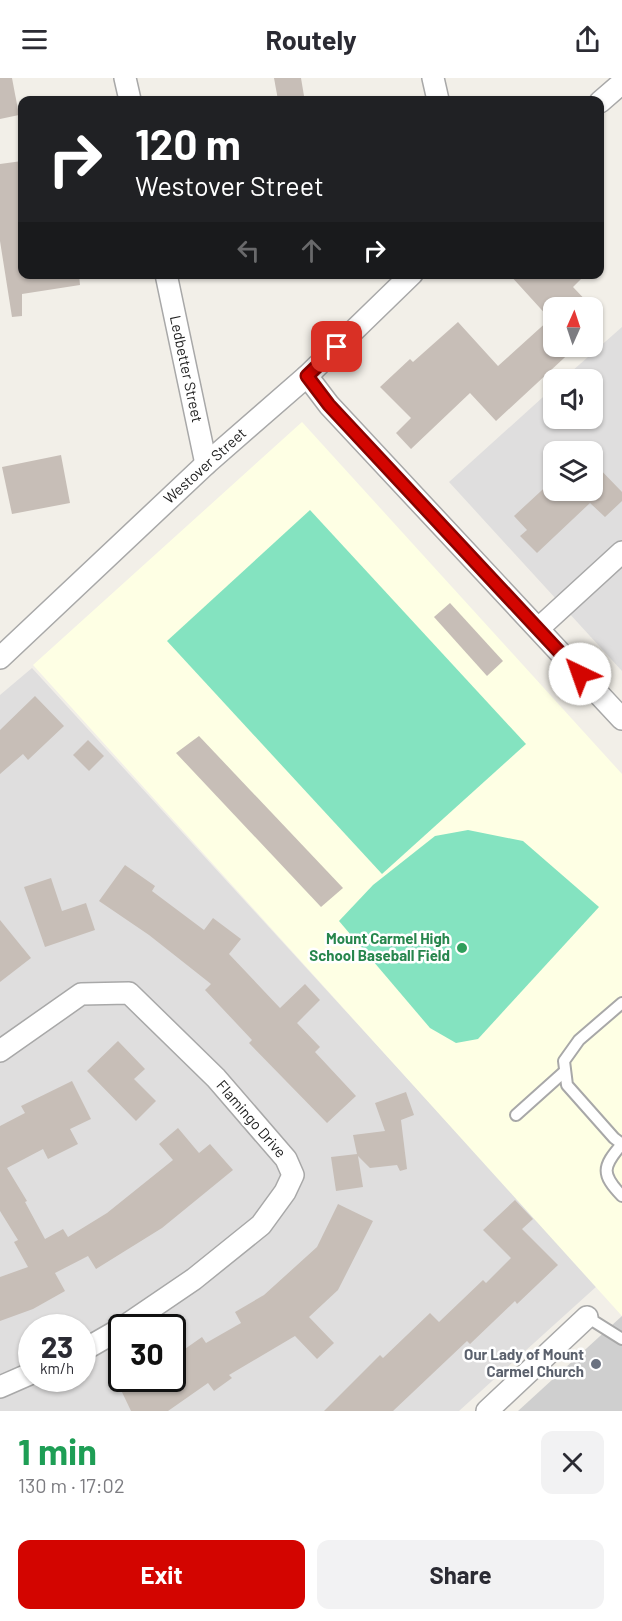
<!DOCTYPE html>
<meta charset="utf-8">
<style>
:root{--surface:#fff;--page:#f2f2f3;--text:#2b2b33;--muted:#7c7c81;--accent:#d30500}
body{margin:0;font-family:Barlow,sans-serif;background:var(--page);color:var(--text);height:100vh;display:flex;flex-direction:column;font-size:22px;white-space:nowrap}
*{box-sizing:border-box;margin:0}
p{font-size:20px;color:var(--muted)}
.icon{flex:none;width:33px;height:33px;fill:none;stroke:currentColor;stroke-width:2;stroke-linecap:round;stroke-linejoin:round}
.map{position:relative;height:1333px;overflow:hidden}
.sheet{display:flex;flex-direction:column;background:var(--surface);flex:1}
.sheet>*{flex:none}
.banner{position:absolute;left:18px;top:18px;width:586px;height:183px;border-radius:12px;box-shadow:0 2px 4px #0004;background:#202124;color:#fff;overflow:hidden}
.needle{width:39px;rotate:3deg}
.buttons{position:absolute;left:543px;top:219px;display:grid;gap:12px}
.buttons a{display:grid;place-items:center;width:60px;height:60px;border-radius:12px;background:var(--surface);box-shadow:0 2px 4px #0004;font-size:30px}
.speed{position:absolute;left:18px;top:1236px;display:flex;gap:12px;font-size:30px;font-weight:700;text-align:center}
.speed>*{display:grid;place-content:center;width:78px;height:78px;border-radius:50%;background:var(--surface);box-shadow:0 2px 4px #0004;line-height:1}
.speed small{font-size:15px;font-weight:400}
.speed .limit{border:3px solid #111;border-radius:9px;background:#fff;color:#111}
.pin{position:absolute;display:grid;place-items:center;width:51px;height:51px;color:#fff;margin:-26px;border-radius:12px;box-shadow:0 3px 9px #0006}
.me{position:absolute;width:66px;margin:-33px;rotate:318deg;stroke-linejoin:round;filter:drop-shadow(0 0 4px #0008)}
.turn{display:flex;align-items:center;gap:21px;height:126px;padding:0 18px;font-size:27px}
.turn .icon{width:78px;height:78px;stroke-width:2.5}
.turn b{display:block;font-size:42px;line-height:51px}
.lanes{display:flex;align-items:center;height:57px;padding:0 18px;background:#0003;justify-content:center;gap:30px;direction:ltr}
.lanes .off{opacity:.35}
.round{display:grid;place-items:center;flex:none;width:63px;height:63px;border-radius:12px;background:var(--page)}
.summary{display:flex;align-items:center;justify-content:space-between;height:102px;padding:0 18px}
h1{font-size:36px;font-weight:700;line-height:45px;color:#1e9e55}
.button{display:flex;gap:12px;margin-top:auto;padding:12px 18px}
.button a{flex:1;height:69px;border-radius:12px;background:var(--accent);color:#fff;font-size:24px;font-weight:700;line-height:69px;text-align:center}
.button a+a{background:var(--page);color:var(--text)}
header{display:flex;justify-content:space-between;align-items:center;height:78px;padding:0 18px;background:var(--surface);font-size:27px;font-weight:700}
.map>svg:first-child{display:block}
</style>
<header><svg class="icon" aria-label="menu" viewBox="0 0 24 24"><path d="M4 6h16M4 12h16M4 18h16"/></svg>Routely<svg class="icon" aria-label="share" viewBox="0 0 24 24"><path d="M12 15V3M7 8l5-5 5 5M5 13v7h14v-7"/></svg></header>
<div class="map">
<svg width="622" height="1333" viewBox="0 0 622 1333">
<rect width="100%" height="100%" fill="#f2efe8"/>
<!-- residential -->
<g fill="#dfdede" fill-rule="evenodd">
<path d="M622 249V593L449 404 553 310 554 340H592V302L563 301ZM554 374H592V412H554Z"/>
<path d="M32 590 597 1208 459 1333H0V617ZM32 1250H82V1300H32ZM122 1250H172V1300H122Z"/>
</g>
<!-- education -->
<path fill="#feffe4" d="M302 344 622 696V1238L33 587Z"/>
<!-- religious -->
<path fill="#cfcfcf" d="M622 1238V1333H518Z"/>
<!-- pitch -->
<g fill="#84e3c0">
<path d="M310 432 526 666 382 796 167 563Z"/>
<path d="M468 752 523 763 599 829 478 961 456 965 430 950 339 843 373 807 435 758Z"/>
</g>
<!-- building -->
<g fill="#c7beb7">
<path d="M0 0H12L19 37 0 41Z"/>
<path d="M274 0H301L304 18 278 22Z"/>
<path d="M22 83V121H19L22 141V196H79L80 207 22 216V238L12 239 0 163V86Z"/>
<path d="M509 196H586L573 209 593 230H554V268H577L496 343 470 315 411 371 396 355 411 340 380 309 410 281 413 284 458 244 498 288 550 241Z"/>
<path d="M61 377 70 425 12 436 2 389Z"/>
<path d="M592 383 622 414V423L605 439 590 425 537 475 520 458 527 452 514 438 554 401V412H592Z"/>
<path d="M450 525 503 583 487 598 434 539Z"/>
<path d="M35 618 64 648 28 682 23 676 0 696V652Z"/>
<path d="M199 658 343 810 321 829 176 675Z"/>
<path d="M88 662 104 678 89 693 73 677Z"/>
<path d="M125 787 155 808 152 813 204 852 213 840 241 861 229 876 280 930 305 906 320 922 297 945 320 969 315 974 356 1018 327 1045 249 965 252 962 205 912 211 906 149 857 99 823Z"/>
<path d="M51 800 62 833 86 825 95 852 45 869 24 809Z"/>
<path d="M0 842 31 880 0 904Z"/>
<path d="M118 963 145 991 134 1001 156 1023 136 1043 87 993Z"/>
<path d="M72 1003 91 1041 70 1051 78 1066 48 1081 43 1071 7 1090 27 1123 25 1124 45 1161 63 1151 68 1159 107 1135 173 1082 159 1066 178 1050 199 1075 210 1066 233 1092 162 1150 96 1191 88 1178 55 1195 65 1213 33 1231 0 1243V1199L28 1189 14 1164 18 1162 0 1133V1048L25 1035 21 1028Z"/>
<path d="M406 1014 414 1037 401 1042 407 1091 400 1093 397 1087 370 1090 358 1078 363 1109 336 1113 331 1079 357 1076 353 1057 385 1053 375 1025Z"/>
<path d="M515 1122 533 1141 522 1151 558 1187 517 1226 515 1223 470 1266 467 1263 393 1333H324L380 1277 383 1280 430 1235 439 1244 483 1202 486 1205 511 1180 483 1152Z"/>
<path d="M338 1126 373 1143 338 1212 309 1239 334 1265 317 1281 295 1258 229 1297 232 1300 214 1313 208 1305 168 1333H131L121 1312 147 1300H172V1280L202 1259 206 1265 241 1245 235 1234 264 1217 317 1169Z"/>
</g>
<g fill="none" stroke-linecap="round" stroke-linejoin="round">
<defs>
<g id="service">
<path d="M622 925 579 962 564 983 567 1007 614 1060 622 1066"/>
<path d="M516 1037 564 994"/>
<path d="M622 1066C602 1089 601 1096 622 1118"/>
<path d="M587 1239 622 1261"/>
</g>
<g id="minor">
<path d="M125 0 130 22"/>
<path d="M433 0 438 22"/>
<path d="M600 24 622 5"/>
<path d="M166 196 206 386"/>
<path d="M307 298 329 327 622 641"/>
<path d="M539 550 622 474"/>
<path d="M0 580 206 386 307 298 412 196"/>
<path d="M0 973 81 916 129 915 216 1000 286 1081 293 1097 285 1114 261 1147 194 1201 122 1250"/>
<path d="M82 1273 122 1250"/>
<path d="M0 1309 32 1295"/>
<path d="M487 1333 587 1239"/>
</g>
</defs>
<!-- service casing -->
<use href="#service" stroke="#a8a8a8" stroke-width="14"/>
<!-- minor casing -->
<use href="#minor" stroke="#a8a8a8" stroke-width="24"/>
<!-- service -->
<use href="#service" stroke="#fff" stroke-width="10"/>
<!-- minor -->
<use href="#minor" stroke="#fff" stroke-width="21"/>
</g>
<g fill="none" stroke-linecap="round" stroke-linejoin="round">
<defs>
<path id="route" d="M337 269 307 298 329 327 580 596"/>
</defs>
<!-- route casing -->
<use href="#route" stroke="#890300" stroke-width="15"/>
<!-- route -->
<use href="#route" stroke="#d30500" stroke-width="10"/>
</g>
<!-- markers -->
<circle fill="#2e9e5b" stroke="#fff" stroke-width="2" cx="462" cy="870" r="6"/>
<circle fill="#6b7280" stroke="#fff" stroke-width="2" cx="596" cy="1286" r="6"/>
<g text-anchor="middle" stroke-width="5" stroke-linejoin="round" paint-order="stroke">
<!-- street labels -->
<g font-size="15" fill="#212121" stroke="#fff">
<text transform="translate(186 291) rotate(78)" y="5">Ledbetter Street</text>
<text transform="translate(205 388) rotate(-42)" y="5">Westover Street</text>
<text transform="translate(251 1041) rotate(49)" y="5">Flamingo Drive</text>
</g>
<!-- leisure labels -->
<g font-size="15" font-weight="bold" fill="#27864d" stroke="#fff" text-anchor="end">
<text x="450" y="866">Mount Carmel High<tspan x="450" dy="17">School Baseball Field</tspan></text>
</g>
<!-- worship labels -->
<g font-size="15" font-weight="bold" fill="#5b616d" stroke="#fff" text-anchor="end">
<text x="584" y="1282">Our Lady of Mount<tspan x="584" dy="17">Carmel Church</tspan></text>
</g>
</g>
</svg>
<div class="buttons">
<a><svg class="needle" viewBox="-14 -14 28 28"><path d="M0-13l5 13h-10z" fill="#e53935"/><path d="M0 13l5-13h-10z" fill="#7c7c81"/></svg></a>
<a><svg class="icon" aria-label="sound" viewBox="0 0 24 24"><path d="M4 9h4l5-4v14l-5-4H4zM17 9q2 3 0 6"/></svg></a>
<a><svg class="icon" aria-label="layers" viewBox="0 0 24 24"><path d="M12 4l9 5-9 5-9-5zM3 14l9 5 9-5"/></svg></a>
</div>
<div class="speed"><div>23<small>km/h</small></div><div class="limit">30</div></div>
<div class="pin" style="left:337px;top:269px;background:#d93025"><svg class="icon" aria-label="arrive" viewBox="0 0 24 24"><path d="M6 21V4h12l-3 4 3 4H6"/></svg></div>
<svg class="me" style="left:580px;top:596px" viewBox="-20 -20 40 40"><circle r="19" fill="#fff"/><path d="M0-13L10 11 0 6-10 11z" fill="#d30500"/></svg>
<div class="banner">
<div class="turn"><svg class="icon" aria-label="right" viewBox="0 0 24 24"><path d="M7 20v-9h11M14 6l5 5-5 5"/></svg><div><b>120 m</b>Westover Street</div></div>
<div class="lanes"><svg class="icon off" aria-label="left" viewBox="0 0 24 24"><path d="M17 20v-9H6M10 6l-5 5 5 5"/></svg><svg class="icon off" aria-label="ahead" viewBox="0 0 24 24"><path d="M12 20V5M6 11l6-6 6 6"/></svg><svg class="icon" aria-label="right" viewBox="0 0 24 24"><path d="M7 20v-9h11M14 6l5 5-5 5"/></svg></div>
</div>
</div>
<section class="sheet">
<div class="summary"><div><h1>1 min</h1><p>130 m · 17:02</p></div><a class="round"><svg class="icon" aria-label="close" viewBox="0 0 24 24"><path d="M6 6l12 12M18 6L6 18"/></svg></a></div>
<div class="button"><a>Exit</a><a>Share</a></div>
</section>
